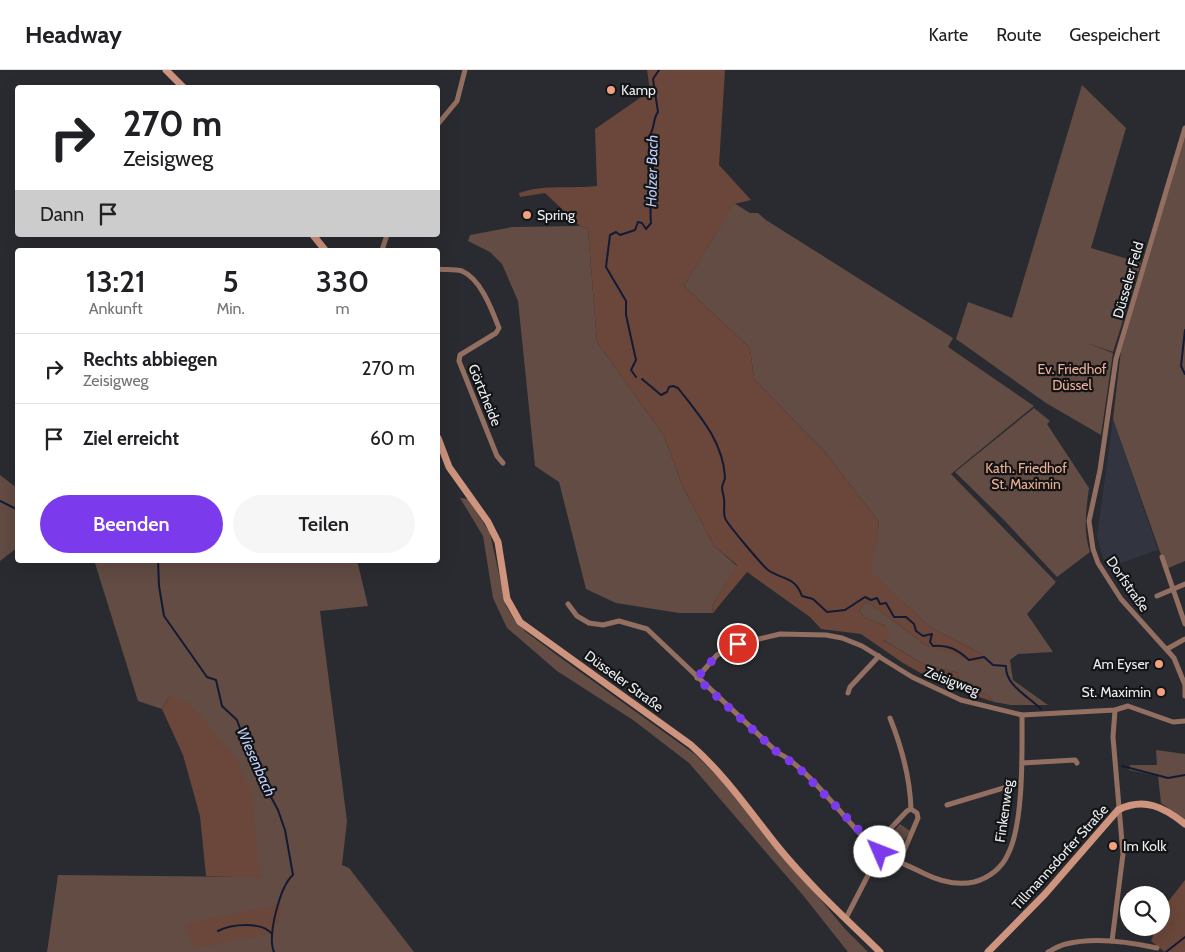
<!DOCTYPE html>
<html lang="de">
<meta charset="utf-8">
<style>
:root{--surface:#fff;--page:#f6f6f6;--text:#202124;--muted:#757577;--line:#e0e0e0;--accent:#7c3aed}
body{margin:0;font-family:Cabin,sans-serif;background:var(--page);color:var(--text);height:100vh;display:flex;flex-direction:column;font-size:19px;white-space:nowrap}
*{box-sizing:border-box;margin:0}
p{font-size:16px;color:var(--muted)}
.icon{flex:none;width:28px;height:28px;fill:none;stroke:currentColor;stroke-width:2;stroke-linecap:round;stroke-linejoin:round}
.map{position:relative;flex:1;overflow:hidden}
.sheet{position:absolute;left:15px;top:178px;width:425px;height:315px;display:flex;flex-direction:column;background:var(--surface);border-radius:5px;box-shadow:0 5px 20px #0002}
.sheet>*{flex:none}
.banner{position:absolute;left:15px;top:15px;width:425px;height:152px;border-radius:5px;box-shadow:0 5px 20px #0002;background:#fff;color:var(--text);overflow:hidden}
.fabs{position:absolute;left:1120px;top:816px;display:grid;gap:10px}
.fabs a{display:grid;place-items:center;width:50px;height:50px;border-radius:50%;background:var(--surface);box-shadow:0 5px 20px #0002;font-size:25px}
.pin{position:absolute;display:grid;place-items:center;width:42px;height:42px;color:#fff;margin:-21px;border:2px solid #fff;border-radius:50%;box-shadow:0 1px 5px #0007}
.me{position:absolute;width:55px;margin:-28px;rotate:314deg;stroke-linejoin:round;filter:drop-shadow(0 0 4px #0008)}
.turn{display:flex;align-items:center;gap:18px;height:105px;padding:0 25px;font-size:22px}
.turn .icon{width:65px;height:65px;stroke-width:2.5}
.turn b{display:block;font-size:35px;line-height:42px}
.then{display:flex;align-items:center;height:48px;padding:0 25px;background:#0003;gap:10px;font-size:19px}
.eta{display:flex;justify-content:space-evenly;align-items:center;height:85px;text-align:center}
.eta b{font-size:30px;font-weight:600;line-height:35px}
.cta{display:flex;gap:10px;margin-top:auto;padding:10px 25px}
.cta a{flex:1;height:58px;border-radius:30px;background:var(--accent);color:#fff;font-size:20px;font-weight:600;line-height:58px;text-align:center}
.cta a+a{background:var(--page);color:var(--text)}
ul{padding:0;list-style:none}
li{display:flex;align-items:center;gap:15px;height:70px;padding:0 25px;border-top:1px solid var(--line)}
li div{flex:1}
li b{display:block;font-size:19px}
li em{font-style:normal}
header{display:flex;align-items:center;gap:30px;box-sizing:border-box;height:70px;padding:0 25px;background:var(--surface);border-bottom:1px solid var(--line)}
header strong{font-size:24px}
nav{display:flex;gap:28px;margin-inline-start:auto;font-size:18px}
.map>svg:first-child{display:block}
</style>
<header>
<strong>Headway</strong>
<nav><a>Karte</a><a>Route</a><a>Gespeichert</a></nav>
</header>
<div class="map">
<svg width="1185" height="882" viewBox="0 0 1185 882">
<rect width="100%" height="100%" fill="#2a2b30"/>
<!-- built -->
<path fill="#32353f" d="M1113 349 1158 480 1106 498 1097 467Z"/>
<!-- green -->
<g fill="#624c43">
<path d="M1082 15 1126 58 1091 178 1141 193 1113 282 1087 273 1113 283 1101 365 1046 333 956 269 968 232 1012 248Z"/>
<path d="M1185 65V491L1166 499 1113 349 1121 280Z"/>
<path d="M734 133 750 143H758L766 150 953 268 948 277 1034 336 951 404 1056 512 1027 544 1053 582 1018 584 1010 590 1013 610 1048 635H1011L994 632 986 624 958 616 959 603 923 594 882 569 886 556 865 548 859 540 867 531 927 576 983 585 930 557 870 502 879 452 825 382 754 309 750 278 684 216Z"/>
<path d="M580 156 588 159 597 272 664 366 683 417 714 476 737 496 712 536 713 543H679L616 533 586 519 559 412 535 396 518 231 502 194 490 182 468 171 470 165 512 157Z"/>
<path d="M1034 338 1050 351 1047 354 1089 418C1086 440 1083 461 1090 482L1057 507 1003 449 955 402Z"/>
<path d="M0 405 17 418 18 477 0 491Z"/>
<path d="M460 428 468 429 490 463 506 536 514 549 526 562 565 591 696 685 726 715 845 859 868 882H848L802 824 689 693 633 650 557 601 507 558 493 528 483 466Z"/>
<path d="M94 490H357L368 536 320 541 347 751 342 795 349 798 414 882H47L58 805 260 807 170 625 162 639 138 631Z"/>
<path d="M1156 680 1185 684V750L1161 733 1158 706 1129 700 1130 695H1157Z"/>
<path d="M900 754 910 761 900 778 887 768Z"/>
</g>
<!-- forest -->
<g fill="#6a473a">
<path d="M647 0H725L719 95 751 130 734 134 684 216 750 278 754 309 825 382 879 452 871 502 930 557 983 585V594L927 576 867 531 859 540 865 548 886 556 891 567 883 570 923 594 959 603 958 616 986 624 994 632 942 615 903 593 861 564 821 559 810 547 747 502 713 543 712 536 737 495 714 476 683 417 664 366 597 272 588 159 580 156 545 123 520 127 519 123C544 114 571 119 597 116L595 59 650 21Z"/>
<path d="M170 625 190 634 237 689 251 720 260 808 206 806 200 746 183 685 162 639Z"/>
<path d="M1185 810V882H1165L1151 871 1156 858H1161V841Z"/>
<path d="M284 833 274 863 194 878 186 854Z"/>
</g>
<g fill="none" stroke-linecap="round" stroke-linejoin="round">
<!-- stream -->
<g stroke="#131a35" stroke-width="2">
<path d="M1185 260 1181 296 1185 304"/>
<path d="M636 307 631 300 636 290 626 245V231L606 197 610 165 616 162 620 165 635 160 638 152 642 153 646 159 651 153C648 126 658 89 650 65 655 57 653 48 658 42L653 9 659 0"/>
<path d="M642 309 661 325 667 322 669 317 673 316 678 318C699 345 723 371 725 407 725 411 722 414 722 418 722 421 724 426 724 429 725 435 723 442 725 448 727 454 763 496 768 500 782 510 795 506 802 526L813 529 827 542 845 540 865 527 871 530 877 528 880 534 886 533 894 547H906L914 554 916 561 923 566 932 564 930 572 933 576C948 574 958 580 969 590L984 587 993 595 1006 596C1005 615 1028 626 1041 639"/>
<path d="M0 431 18 440"/>
<path d="M158 490 159 516 164 546 207 607 216 610 222 636 237 650 250 687 256 693 257 701 278 740 285 760 293 805C280 816 267 866 274 882"/>
<path d="M1122 696 1168 708 1185 705"/>
<path d="M218 861C231 854 262 851 272 864"/>
<path d="M1166 882 1185 867"/>
</g>
<!-- minor -->
<g stroke="#936f61" stroke-width="5">
<path d="M438 54 457 31 465 0"/>
<path d="M1185 58 1116 289 1100 400 1089 451 1093 479 1098 493 1121 529 1174 588 1185 615V626"/>
<path d="M382 180 387 165"/>
<path d="M438 199C444 200 455 199 462 201 481 209 492 240 499 258L496 263 460 285 459 291 497 386 503 393"/>
<path d="M1162 487 1185 554"/>
<path d="M1157 526 1185 514"/>
<path d="M568 534 577 546 589 553 603 555 619 551 647 559 778 683C807 696 847 753 872 776 884 787 908 795 923 803 939 811 956 816 974 812 989 808 1002 798 1008 784 1024 753 1022 680 1022 645"/>
<path d="M1167 579 1185 569"/>
<path d="M697 608 717 585 738 574 780 564 826 565 842 568 862 576 912 607 961 630 1022 645 1115 640 1128 636 1173 652 1185 651"/>
<path d="M848 623 850 617 879 586"/>
<path d="M890 648C902 678 910 706 911 739"/>
<path d="M1022 693 1075 690 1077 693"/>
<path d="M947 735 1020 713"/>
<path d="M873 777 907 741 911 739 917 743 918 748 900 790"/>
<path d="M846 848 880 782"/>
<path d="M1112 871 1123 784 1113 667 1115 640"/>
<path d="M1048 882C1054 879 1060 875 1066 874 1093 867 1130 872 1157 878"/>
</g>
<!-- secondary -->
<g stroke="#ce947e" stroke-width="7">
<path d="M166 0 184 18"/>
<path d="M313 165 325 180"/>
<path d="M438 368 449 397 488 452 498 472 507 529 520 552 691 675C725 705 750 742 778 777 809 815 845 848 880 882"/>
<path d="M988 882 1045 824 1118 740C1144 727 1164 737 1185 754"/>
</g>
</g>
<g fill="none" stroke-linecap="round" stroke-linejoin="round">
<!-- route -->
<path stroke="#7c3aed" stroke-width="9" stroke-dasharray="0 16.2" d="M738 574 717 585 697 608 778 683 797 696 880 782"/>
</g>
<!-- markers -->
<g fill="#f2a080" stroke="#131416" stroke-width="2">
<circle cx="611" cy="20" r="5"/>
<circle cx="527" cy="145" r="5"/>
<circle cx="1159" cy="594" r="5"/>
<circle cx="1161" cy="622" r="5"/>
<circle cx="1113" cy="776" r="5"/>
</g>
<g text-anchor="middle" stroke-width="4.5" stroke-linejoin="round" paint-order="stroke">
<!-- poi labels -->
<g font-size="14" fill="#eceef1" stroke="#131416" text-anchor="start">
<text x="621" y="25">Kamp</text>
<text x="537" y="150">Spring</text>
<text x="1149" y="599" text-anchor="end">Am Eyser</text>
<text x="1151" y="627" text-anchor="end">St. Maximin</text>
<text x="1123" y="781">Im Kolk</text>
</g>
<!-- street labels -->
<g font-size="14" fill="#eceef1" stroke="#131416">
<text transform="translate(1128 210) rotate(-74)" y="5">Düsseler Feld</text>
<text transform="translate(485 325) rotate(68)" y="5">Görtzheide</text>
<text transform="translate(1128 514) rotate(55)" y="5">Dorfstraße</text>
<text transform="translate(624 611) rotate(36)" y="5">Düsseler Straße</text>
<text transform="translate(952 611) rotate(21)" y="5">Zeisigweg</text>
<text transform="translate(1004 741) rotate(-82)" y="5">Finkenweg</text>
<text transform="translate(1060 787) rotate(-48)" y="5">Tillmannsdorfer Straße</text>
</g>
<!-- park labels -->
<g font-size="14" fill="#eeae95" stroke="#131416">
<text x="1072" y="304">Ev. Friedhof<tspan x="1072" dy="16">Düssel</tspan></text>
<text x="1026" y="403">Kath. Friedhof<tspan x="1026" dy="16">St. Maximin</tspan></text>
</g>
<!-- water labels -->
<g font-size="15" font-style="italic" fill="#bfcefc" stroke="#131416">
<text transform="translate(652 101) rotate(-89)" y="5">Holzer Bach</text>
<text transform="translate(256 692) rotate(66)" y="5">Wiesenbach</text>
</g>
</g>
</svg>
<div class="fabs">
<a><svg class="icon" aria-label="search" viewBox="0 0 24 24"><circle cx="10" cy="10" r="6"/><path d="M15 15l6 6"/></svg></a>
</div>
<div class="pin" style="left:738px;top:574px;background:#d93025"><svg class="icon" aria-label="arrive" viewBox="0 0 24 24"><path d="M6 21V4h12l-3 4 3 4H6"/></svg></div>
<svg class="me" style="left:880px;top:782px" viewBox="-20 -20 40 40"><circle r="19" fill="#fff"/><path d="M0-13L10 11 0 6-10 11z" fill="#7c3aed"/></svg>
<div class="banner">
<div class="turn"><svg class="icon" aria-label="right" viewBox="0 0 24 24"><path d="M7 20v-9h11M14 6l5 5-5 5"/></svg><div><b>270 m</b>Zeisigweg</div></div>
<div class="then">Dann<svg class="icon" aria-label="arrive" viewBox="0 0 24 24"><path d="M6 21V4h12l-3 4 3 4H6"/></svg></div>
</div>
<section class="sheet">
<div class="eta">
<div><b>13:21</b><p>Ankunft</p></div>
<div><b>5</b><p>Min.</p></div>
<div><b>330</b><p>m</p></div>
</div>
<ul>
<li><svg class="icon" aria-label="right" viewBox="0 0 24 24"><path d="M7 20v-9h11M14 6l5 5-5 5"/></svg><div><b>Rechts abbiegen</b><p>Zeisigweg</p></div><em>270 m</em></li>
<li><svg class="icon" aria-label="arrive" viewBox="0 0 24 24"><path d="M6 21V4h12l-3 4 3 4H6"/></svg><div><b>Ziel erreicht</b></div><em>60 m</em></li>
</ul>
<div class="cta"><a>Beenden</a><a>Teilen</a></div>
</section>
</div>
